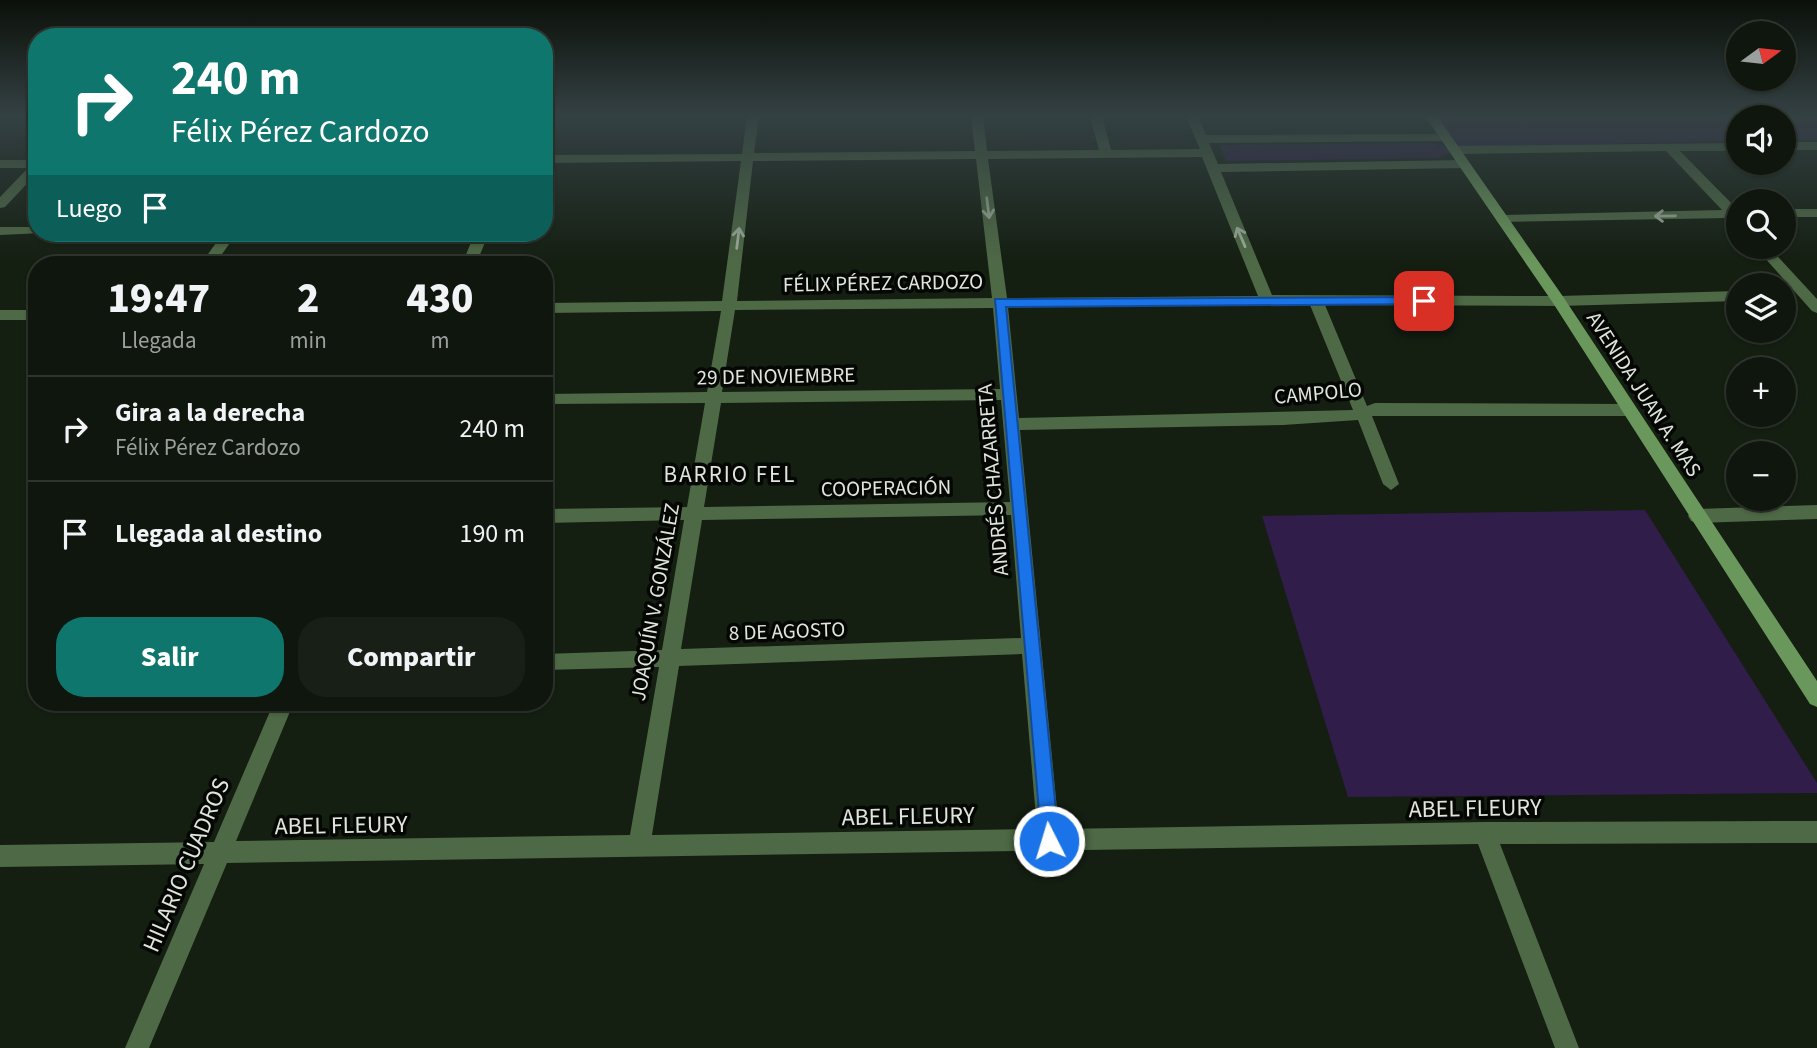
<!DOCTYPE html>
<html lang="es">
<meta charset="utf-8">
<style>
:root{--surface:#0f160d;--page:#181f16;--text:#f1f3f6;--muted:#9b9f9d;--line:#2f352e;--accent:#0f766e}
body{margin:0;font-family:"Source Sans 3",sans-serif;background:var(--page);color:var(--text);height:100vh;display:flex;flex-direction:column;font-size:26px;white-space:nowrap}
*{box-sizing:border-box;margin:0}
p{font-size:23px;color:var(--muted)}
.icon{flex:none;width:38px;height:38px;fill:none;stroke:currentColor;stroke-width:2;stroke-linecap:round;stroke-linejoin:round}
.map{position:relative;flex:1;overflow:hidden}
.drawer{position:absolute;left:28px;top:256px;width:525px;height:455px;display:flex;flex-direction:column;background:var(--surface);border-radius:28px;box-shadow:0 2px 5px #0004,0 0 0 2px var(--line)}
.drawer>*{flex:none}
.top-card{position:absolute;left:28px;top:28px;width:525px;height:214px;border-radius:28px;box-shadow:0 2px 5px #0004,0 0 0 2px var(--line);background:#0f766e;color:#fff;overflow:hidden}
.needle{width:46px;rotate:75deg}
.tools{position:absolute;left:1726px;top:21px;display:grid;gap:14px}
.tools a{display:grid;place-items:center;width:70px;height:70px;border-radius:50%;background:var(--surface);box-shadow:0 2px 5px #0004,0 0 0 2px var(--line);font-size:35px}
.pin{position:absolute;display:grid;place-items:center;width:60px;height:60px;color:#fff;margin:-30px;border-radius:14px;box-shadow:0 4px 10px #0006}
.me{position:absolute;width:77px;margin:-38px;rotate:355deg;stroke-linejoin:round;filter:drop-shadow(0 0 5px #0008)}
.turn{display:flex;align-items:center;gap:24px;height:147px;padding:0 28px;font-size:32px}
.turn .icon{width:91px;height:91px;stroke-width:2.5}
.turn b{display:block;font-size:49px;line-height:60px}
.then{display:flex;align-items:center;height:66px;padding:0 28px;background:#0003;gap:14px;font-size:26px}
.eta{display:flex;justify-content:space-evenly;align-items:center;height:119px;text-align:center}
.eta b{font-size:42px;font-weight:800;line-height:49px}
.cta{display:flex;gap:14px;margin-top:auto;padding:14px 28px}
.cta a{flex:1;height:80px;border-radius:28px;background:var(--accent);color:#fff;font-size:28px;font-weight:800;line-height:80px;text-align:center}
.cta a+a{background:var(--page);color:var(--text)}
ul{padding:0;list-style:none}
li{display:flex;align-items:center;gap:21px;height:105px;padding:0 28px;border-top:2px solid var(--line)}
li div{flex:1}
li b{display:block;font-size:26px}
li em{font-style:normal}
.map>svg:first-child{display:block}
</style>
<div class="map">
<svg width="1817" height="1048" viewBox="0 0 1817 1048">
<rect width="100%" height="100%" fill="#141e11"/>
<!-- green -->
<g fill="#301d49">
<path d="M1436 116H1817V140H1783V117H1738V141L1457 147Z"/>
<path d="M1430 143 1454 150 1439 158 1226 161 1220 145Z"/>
<path d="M1645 510 1817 783V793L1348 797 1262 516Z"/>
</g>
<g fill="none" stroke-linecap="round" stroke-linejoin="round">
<!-- street -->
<g fill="#4e6945" fill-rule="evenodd">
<path d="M747 116H759L754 153 975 151 971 116H983L987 151 1099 150 1090 116H1102L1111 150 1200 149 1186 116H1198L1206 135 1445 134 1449 135V141L1209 143 1218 164 1464 160 1470 164 1464 168 1221 172 1272 295 1559 296 1738 291V301L1559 306 1325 305 1367 406 1375 403 1628 404 1636 410 1628 416H1372L1399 484 1391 490 1383 484 1358 420 1283 425 1020 430 1059 829 1485 822 1817 821V843L1500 844 1579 1048H1555L1478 844 227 863 149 1048H125L204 864 0 867V845L214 842 274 702H294L236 841 630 835 659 667 544 670V654L662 650 684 520 544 523V509L687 507 705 403 544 404V394L707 392 721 311 544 313V303L722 301 741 161 544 163V155L742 154ZM1202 157 1258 296 1007 298 988 159ZM976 159 992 298 737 301 753 161ZM1267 305H1310L1353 410 1019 418 1008 307ZM993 308 1000 389 722 392 735 310ZM1001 400 1010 502 704 507 721 403ZM1011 515 1021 638 681 649 702 520ZM1022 654 1037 829 652 835 679 666Z"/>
<rect x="1783" y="142" width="34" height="8"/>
<path d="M1738 143V151H1680L1738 210V224L1729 218 1497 222V216L1502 215 1722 210 1666 151 1454 154 1448 150 1454 146Z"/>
<path d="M0 160H37V173L5 207 0 208V197L28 168H0Z"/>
<rect x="1783" y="209" width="34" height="8"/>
<path d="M0 227H37V233H42L0 235Z"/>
<path d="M223 233H237L215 264H201Z"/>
<path d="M475 233H489L476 264H462Z"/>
<path d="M1755 247H1769L1817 299V313L1812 311Z"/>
<rect x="0" y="310" width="37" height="10"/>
<path d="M1817 505V519L1697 523 1691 521 1688 516 1691 511 1697 509Z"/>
</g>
<!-- secondary -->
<path fill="#6a975b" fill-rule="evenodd" d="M1425 116H1437L1564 298 1817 681V707L1810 704 1553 303Z"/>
</g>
<!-- one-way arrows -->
<defs><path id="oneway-shaft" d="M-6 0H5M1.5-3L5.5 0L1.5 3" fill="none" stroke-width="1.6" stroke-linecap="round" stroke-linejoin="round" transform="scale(1.75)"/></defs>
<g stroke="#9eae99">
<use href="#oneway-shaft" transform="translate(988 208) rotate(83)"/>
<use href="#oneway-shaft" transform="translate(1665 216) rotate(179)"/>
<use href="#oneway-shaft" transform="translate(1241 237) rotate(-113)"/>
<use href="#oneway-shaft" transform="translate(738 238) rotate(-83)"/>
</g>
<!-- sky -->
<linearGradient id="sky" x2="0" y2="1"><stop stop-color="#0b1009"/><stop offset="0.44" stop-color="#344143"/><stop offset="1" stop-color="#344143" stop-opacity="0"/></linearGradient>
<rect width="1817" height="263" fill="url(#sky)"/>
<!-- route -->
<path fill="#1a73e8" stroke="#114b97" stroke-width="2" d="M1424 297 1429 298V304L1006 307 1059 841 1056 847 1049 850 1042 847 995 299Z"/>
<g text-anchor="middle" stroke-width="7" stroke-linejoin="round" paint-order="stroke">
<!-- street labels -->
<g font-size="21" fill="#e0e6dd" stroke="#040703">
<text transform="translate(883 283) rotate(-1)" y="7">FÉLIX PÉREZ CARDOZO</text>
<text transform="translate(776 376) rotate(-1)" y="7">29 DE NOVIEMBRE</text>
<text transform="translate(1318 393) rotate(-5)" y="7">CAMPOLO</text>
<text transform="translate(1644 394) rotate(57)" y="7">AVENIDA JUAN A. MAS</text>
<text transform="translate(993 480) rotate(-95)" y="7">ANDRÉS CHAZARRETA</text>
<text transform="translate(886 488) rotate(-1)" y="7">COOPERACIÓN</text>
<text transform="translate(655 602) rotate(-80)" y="7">JOAQUÍN V. GONZÁLEZ</text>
<text transform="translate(787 631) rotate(-2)" y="7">8 DE AGOSTO</text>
</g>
<!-- neighbourhood labels -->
<g font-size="23" letter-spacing="2" fill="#e0e6dd" stroke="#040703">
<text x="730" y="482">BARRIO FEL</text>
</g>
<!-- near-street labels -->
<g font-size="24" fill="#e0e6dd" stroke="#040703">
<text transform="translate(1475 808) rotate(-1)" y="8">ABEL FLEURY</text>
<text transform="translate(908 816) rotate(-1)" y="8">ABEL FLEURY</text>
<text transform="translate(341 825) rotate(-1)" y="8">ABEL FLEURY</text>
<text transform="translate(186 865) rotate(-67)" y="8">HILARIO CUADROS</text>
</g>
</g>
</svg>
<div class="tools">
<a><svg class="needle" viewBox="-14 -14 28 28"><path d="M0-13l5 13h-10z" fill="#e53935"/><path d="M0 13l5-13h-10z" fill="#9b9f9d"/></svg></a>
<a><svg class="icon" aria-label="sound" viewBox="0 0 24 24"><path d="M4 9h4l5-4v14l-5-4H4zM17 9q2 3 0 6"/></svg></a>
<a><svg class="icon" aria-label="search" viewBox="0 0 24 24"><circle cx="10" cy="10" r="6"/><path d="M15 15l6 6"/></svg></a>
<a><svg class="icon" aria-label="layers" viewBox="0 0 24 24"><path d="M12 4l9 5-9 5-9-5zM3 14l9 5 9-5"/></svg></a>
<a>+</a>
<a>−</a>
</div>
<div class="pin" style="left:1424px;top:301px;background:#d93025"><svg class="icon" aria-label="arrive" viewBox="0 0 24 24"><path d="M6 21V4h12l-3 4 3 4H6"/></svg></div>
<svg class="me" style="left:1049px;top:841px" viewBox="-20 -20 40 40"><circle r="17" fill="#1a73e8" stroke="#fff" stroke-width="3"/><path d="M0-11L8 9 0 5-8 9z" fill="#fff"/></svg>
<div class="top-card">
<div class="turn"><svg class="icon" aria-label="right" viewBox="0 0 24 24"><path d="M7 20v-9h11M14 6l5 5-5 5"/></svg><div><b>240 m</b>Félix Pérez Cardozo</div></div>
<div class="then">Luego<svg class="icon" aria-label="arrive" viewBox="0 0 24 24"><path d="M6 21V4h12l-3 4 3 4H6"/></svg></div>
</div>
<section class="drawer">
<div class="eta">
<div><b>19:47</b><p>Llegada</p></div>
<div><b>2</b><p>min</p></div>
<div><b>430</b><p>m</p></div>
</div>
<ul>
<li><svg class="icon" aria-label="right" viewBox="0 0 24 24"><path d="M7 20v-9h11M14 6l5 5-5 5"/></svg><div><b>Gira a la derecha</b><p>Félix Pérez Cardozo</p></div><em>240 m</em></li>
<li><svg class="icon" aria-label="arrive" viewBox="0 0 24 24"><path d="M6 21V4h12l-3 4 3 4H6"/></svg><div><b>Llegada al destino</b></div><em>190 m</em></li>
</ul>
<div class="cta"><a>Salir</a><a>Compartir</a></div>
</section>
</div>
